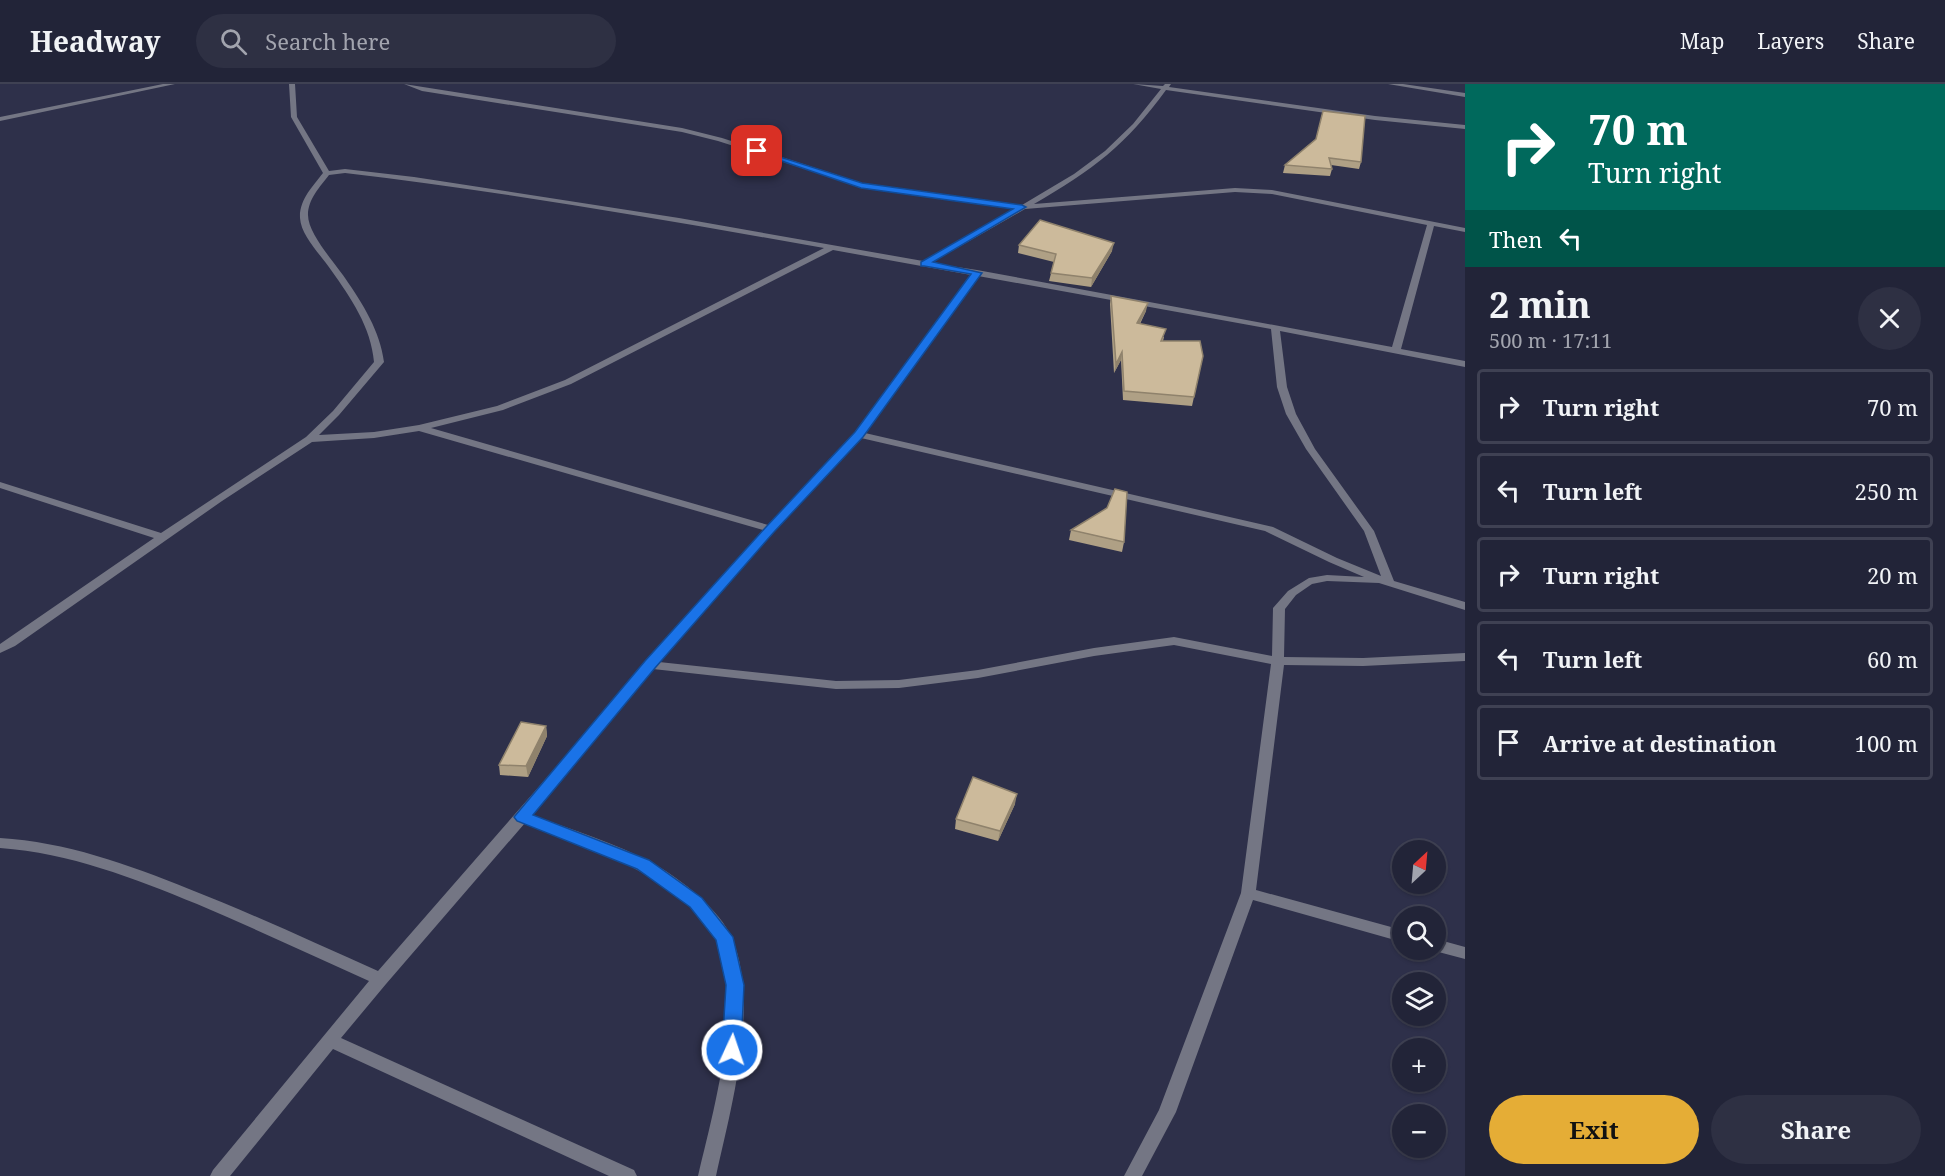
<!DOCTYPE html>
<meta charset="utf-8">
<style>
:root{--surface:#222438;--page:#2e3043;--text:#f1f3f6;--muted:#a2a4ae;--line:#3f4153;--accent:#e5ad36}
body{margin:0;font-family:"Noto Serif",serif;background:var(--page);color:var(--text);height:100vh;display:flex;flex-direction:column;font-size:22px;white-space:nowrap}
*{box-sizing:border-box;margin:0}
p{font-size:20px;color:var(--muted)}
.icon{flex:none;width:33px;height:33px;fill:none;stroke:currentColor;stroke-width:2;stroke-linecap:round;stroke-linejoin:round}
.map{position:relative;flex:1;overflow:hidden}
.drawer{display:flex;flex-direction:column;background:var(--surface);width:480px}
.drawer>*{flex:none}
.guide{background:#00695c;color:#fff;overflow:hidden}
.needle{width:39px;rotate:26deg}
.controls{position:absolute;left:1392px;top:756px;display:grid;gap:12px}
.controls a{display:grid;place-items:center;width:54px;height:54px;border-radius:50%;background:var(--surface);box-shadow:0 2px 4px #0004,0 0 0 2px var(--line);font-size:30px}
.pin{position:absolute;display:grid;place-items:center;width:51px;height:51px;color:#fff;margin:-26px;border-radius:12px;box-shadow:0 3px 9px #0006}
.me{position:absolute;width:66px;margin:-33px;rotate:3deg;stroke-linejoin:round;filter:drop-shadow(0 0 4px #0008)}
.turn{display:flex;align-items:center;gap:21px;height:126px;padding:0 24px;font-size:27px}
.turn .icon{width:78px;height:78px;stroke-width:2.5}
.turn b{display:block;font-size:42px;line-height:51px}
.then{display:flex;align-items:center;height:57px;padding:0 24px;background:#0003;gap:12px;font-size:22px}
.round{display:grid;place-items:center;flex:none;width:63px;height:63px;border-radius:32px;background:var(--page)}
.head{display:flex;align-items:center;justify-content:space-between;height:102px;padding:0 24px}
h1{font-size:36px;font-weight:700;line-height:45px}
.action{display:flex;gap:12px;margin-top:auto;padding:12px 24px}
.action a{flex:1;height:69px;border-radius:36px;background:var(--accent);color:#111;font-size:24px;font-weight:700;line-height:69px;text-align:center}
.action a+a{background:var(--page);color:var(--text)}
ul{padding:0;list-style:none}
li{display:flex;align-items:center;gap:18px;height:75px;margin:0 12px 9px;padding:0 12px;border:3px solid var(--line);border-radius:6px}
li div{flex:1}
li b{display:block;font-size:22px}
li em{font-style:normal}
header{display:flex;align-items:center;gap:36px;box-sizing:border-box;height:84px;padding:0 30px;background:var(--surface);border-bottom:2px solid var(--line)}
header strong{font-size:28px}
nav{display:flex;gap:33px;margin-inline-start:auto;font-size:21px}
.search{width:420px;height:54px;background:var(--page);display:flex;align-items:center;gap:15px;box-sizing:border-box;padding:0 21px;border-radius:33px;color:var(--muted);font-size:22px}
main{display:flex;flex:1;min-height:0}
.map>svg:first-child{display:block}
</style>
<header>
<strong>Headway</strong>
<div class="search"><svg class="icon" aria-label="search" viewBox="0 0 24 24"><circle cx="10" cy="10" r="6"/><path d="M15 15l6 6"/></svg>Search here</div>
<nav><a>Map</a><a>Layers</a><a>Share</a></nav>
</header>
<main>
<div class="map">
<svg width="1465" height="1092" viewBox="0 0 1465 1092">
<rect width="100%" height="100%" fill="#2e304a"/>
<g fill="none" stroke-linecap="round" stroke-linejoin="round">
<!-- street -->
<g fill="#747684" fill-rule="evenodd">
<path d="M163 0H175L0 37V33Z"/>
<path d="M289 0H295L297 33 329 87 345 85 414 93 679 134 923 177 1016 124 861 103 718 57 682 48 422 7 404 0 682 44 722 54 862 99 1022 121 1074 90 1105 67 1133 40 1161 5 1133 0 1163 2 1165 0H1171L1169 3 1375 32 1465 41V45L1375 36 1166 6C1126 61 1093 86 1034 120L1235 104 1272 106 1465 144V148L1434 142 1401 265 1465 277V283L1280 247 1287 303 1296 330 1315 365 1374 447 1394 497 1465 518V526L1379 499 1327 497 1312 500 1296 511 1285 525 1284 573 1363 574 1465 569V577L1363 582 1284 581 1256 806 1402 846V858L1253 816 1176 1028 1142 1092H1124L1159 1026 1241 809 1271 580 1174 561 1094 572 978 594 899 604 836 605 653 585 532 731C572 746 616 759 654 780 681 795 720 826 732 854 760 921 731 1024 716 1092H698C713 1028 745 917 717 854 711 842 699 832 690 823 642 779 584 762 525 739L386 900 341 954 634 1086 637 1092H609L333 965 230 1092H210L213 1086 369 897C312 871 255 845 197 820 133 794 70 769 0 764V754C66 758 127 780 189 805 253 830 315 859 378 887L763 446 419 347 374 354 312 358 222 417 15 562 0 569V560L154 454 0 404V398L161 449 306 353 333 327 374 278C371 243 351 214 331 186 321 171 301 152 300 134 299 116 313 102 323 89L291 33ZM345 89C506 108 665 136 824 164L565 296 497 322 419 341 374 348 319 351 339 331 384 278C380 247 363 220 345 194 335 179 308 150 308 131 308 115 320 103 329 91ZM1235 108 1272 110 1427 141 1392 263 977 186 931 179 1025 125ZM833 166 971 191 856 349 768 441 431 344 503 326 571 300ZM978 192 1271 245 1277 303 1286 330 1306 365 1364 447 1381 492 1337 474 1273 443 865 349ZM861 354 1265 447 1329 478 1364 493 1327 491 1309 494 1288 507 1273 524 1272 572 1174 553 1094 564 978 586 899 596 836 597 659 578 774 447Z"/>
<path d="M1388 0H1403L1465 9V13Z"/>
<path d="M1436 855 1465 863V875L1431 866H1436Z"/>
</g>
</g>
<!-- wall -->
<g fill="#afa085">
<path d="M1316 55 1361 78 1359 85 1331 81 1332 85 1330 92 1283 89 1285 81Z"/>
<path d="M1019 161 1112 167 1091 203 1049 197 1054 178 1018 169Z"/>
<path d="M1111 212 1146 227 1140 240 1164 253 1163 257 1203 272 1192 322 1123 316 1121 276 1114 289 1110 220Z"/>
<path d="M1071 446 1124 458 1122 468 1069 456Z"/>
<path d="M546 642 547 652 528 693 500 691 499 681Z"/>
<path d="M1015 720 998 757 955 745 956 735Z"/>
</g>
<!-- shaded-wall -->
<g fill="#8f826c">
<path d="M1114 159 1112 167 1091 203 1092 194Z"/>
<path d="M1148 219 1146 227 1135 248 1137 239Z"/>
<path d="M1122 268 1121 276 1114 289 1116 280Z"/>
<path d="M546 642 547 652 528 693 526 682Z"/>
<path d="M1017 710 1015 720 998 757 1000 747Z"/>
</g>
<!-- building -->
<g fill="#ccba9b" stroke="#8f826c" stroke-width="1.5">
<path d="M1323 27 1365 32 1361 78 1329 74 1332 85 1285 81 1316 55Z"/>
<path d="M1040 136 1114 159 1092 194 1051 189 1056 170 1019 161Z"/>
<path d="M1111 212 1148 219 1137 239 1166 245 1161 257H1200L1203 272 1194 313 1124 307 1122 268 1116 280Z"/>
<path d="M1115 405 1127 408 1124 458 1071 446 1107 424Z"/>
<path d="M521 638 546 642 526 682 499 681Z"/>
<path d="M973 693 1017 710 1000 747 956 735Z"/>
</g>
<!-- route -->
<path fill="#1a73e8" stroke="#114b97" stroke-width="1.5" d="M755 65 862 99 1022 121 1026 123 933 178 982 189 863 353 774 448 655 584 533 731 649 776 702 814 733 853 744 901 741 966 738 972 732 974 725 972 722 966 726 901 716 856 690 823 637 785 517 737 514 733 645 577 766 443 855 348 971 190 924 182H921V178L1013 125 861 104 755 68Z"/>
</svg>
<div class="controls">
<a><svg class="needle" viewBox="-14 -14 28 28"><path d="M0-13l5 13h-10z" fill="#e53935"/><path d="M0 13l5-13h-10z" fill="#a2a4ae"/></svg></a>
<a><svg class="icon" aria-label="search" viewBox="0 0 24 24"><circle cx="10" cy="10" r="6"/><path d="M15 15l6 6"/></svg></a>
<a><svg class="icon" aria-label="layers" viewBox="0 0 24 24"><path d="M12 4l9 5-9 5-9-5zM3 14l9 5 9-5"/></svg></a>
<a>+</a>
<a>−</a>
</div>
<div class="pin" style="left:757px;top:67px;background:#d93025"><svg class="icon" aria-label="arrive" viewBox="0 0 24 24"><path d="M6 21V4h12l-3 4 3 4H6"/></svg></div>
<svg class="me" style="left:732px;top:966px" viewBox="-20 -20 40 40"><circle r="17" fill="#1a73e8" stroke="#fff" stroke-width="3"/><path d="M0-11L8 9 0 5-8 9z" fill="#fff"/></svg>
</div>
<section class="drawer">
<div class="guide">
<div class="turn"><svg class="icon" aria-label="right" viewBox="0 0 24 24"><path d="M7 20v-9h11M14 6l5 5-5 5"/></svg><div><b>70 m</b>Turn right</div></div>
<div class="then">Then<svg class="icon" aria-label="left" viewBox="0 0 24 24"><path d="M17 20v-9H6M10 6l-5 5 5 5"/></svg></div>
</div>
<div class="head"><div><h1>2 min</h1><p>500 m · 17:11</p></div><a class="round"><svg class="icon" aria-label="close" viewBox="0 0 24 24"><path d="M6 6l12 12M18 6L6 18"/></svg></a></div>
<ul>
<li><svg class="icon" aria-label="right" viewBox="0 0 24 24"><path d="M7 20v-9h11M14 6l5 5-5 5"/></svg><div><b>Turn right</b></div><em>70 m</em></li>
<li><svg class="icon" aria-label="left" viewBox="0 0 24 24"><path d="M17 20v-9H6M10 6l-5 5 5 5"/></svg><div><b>Turn left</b></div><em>250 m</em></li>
<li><svg class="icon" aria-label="right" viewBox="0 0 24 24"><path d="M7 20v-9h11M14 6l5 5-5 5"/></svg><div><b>Turn right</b></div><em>20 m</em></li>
<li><svg class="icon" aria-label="left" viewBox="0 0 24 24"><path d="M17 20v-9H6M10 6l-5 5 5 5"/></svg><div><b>Turn left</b></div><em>60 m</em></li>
<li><svg class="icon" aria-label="arrive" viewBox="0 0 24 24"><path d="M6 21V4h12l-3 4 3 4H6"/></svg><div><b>Arrive at destination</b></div><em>100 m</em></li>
</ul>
<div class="action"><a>Exit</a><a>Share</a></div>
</section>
</main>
